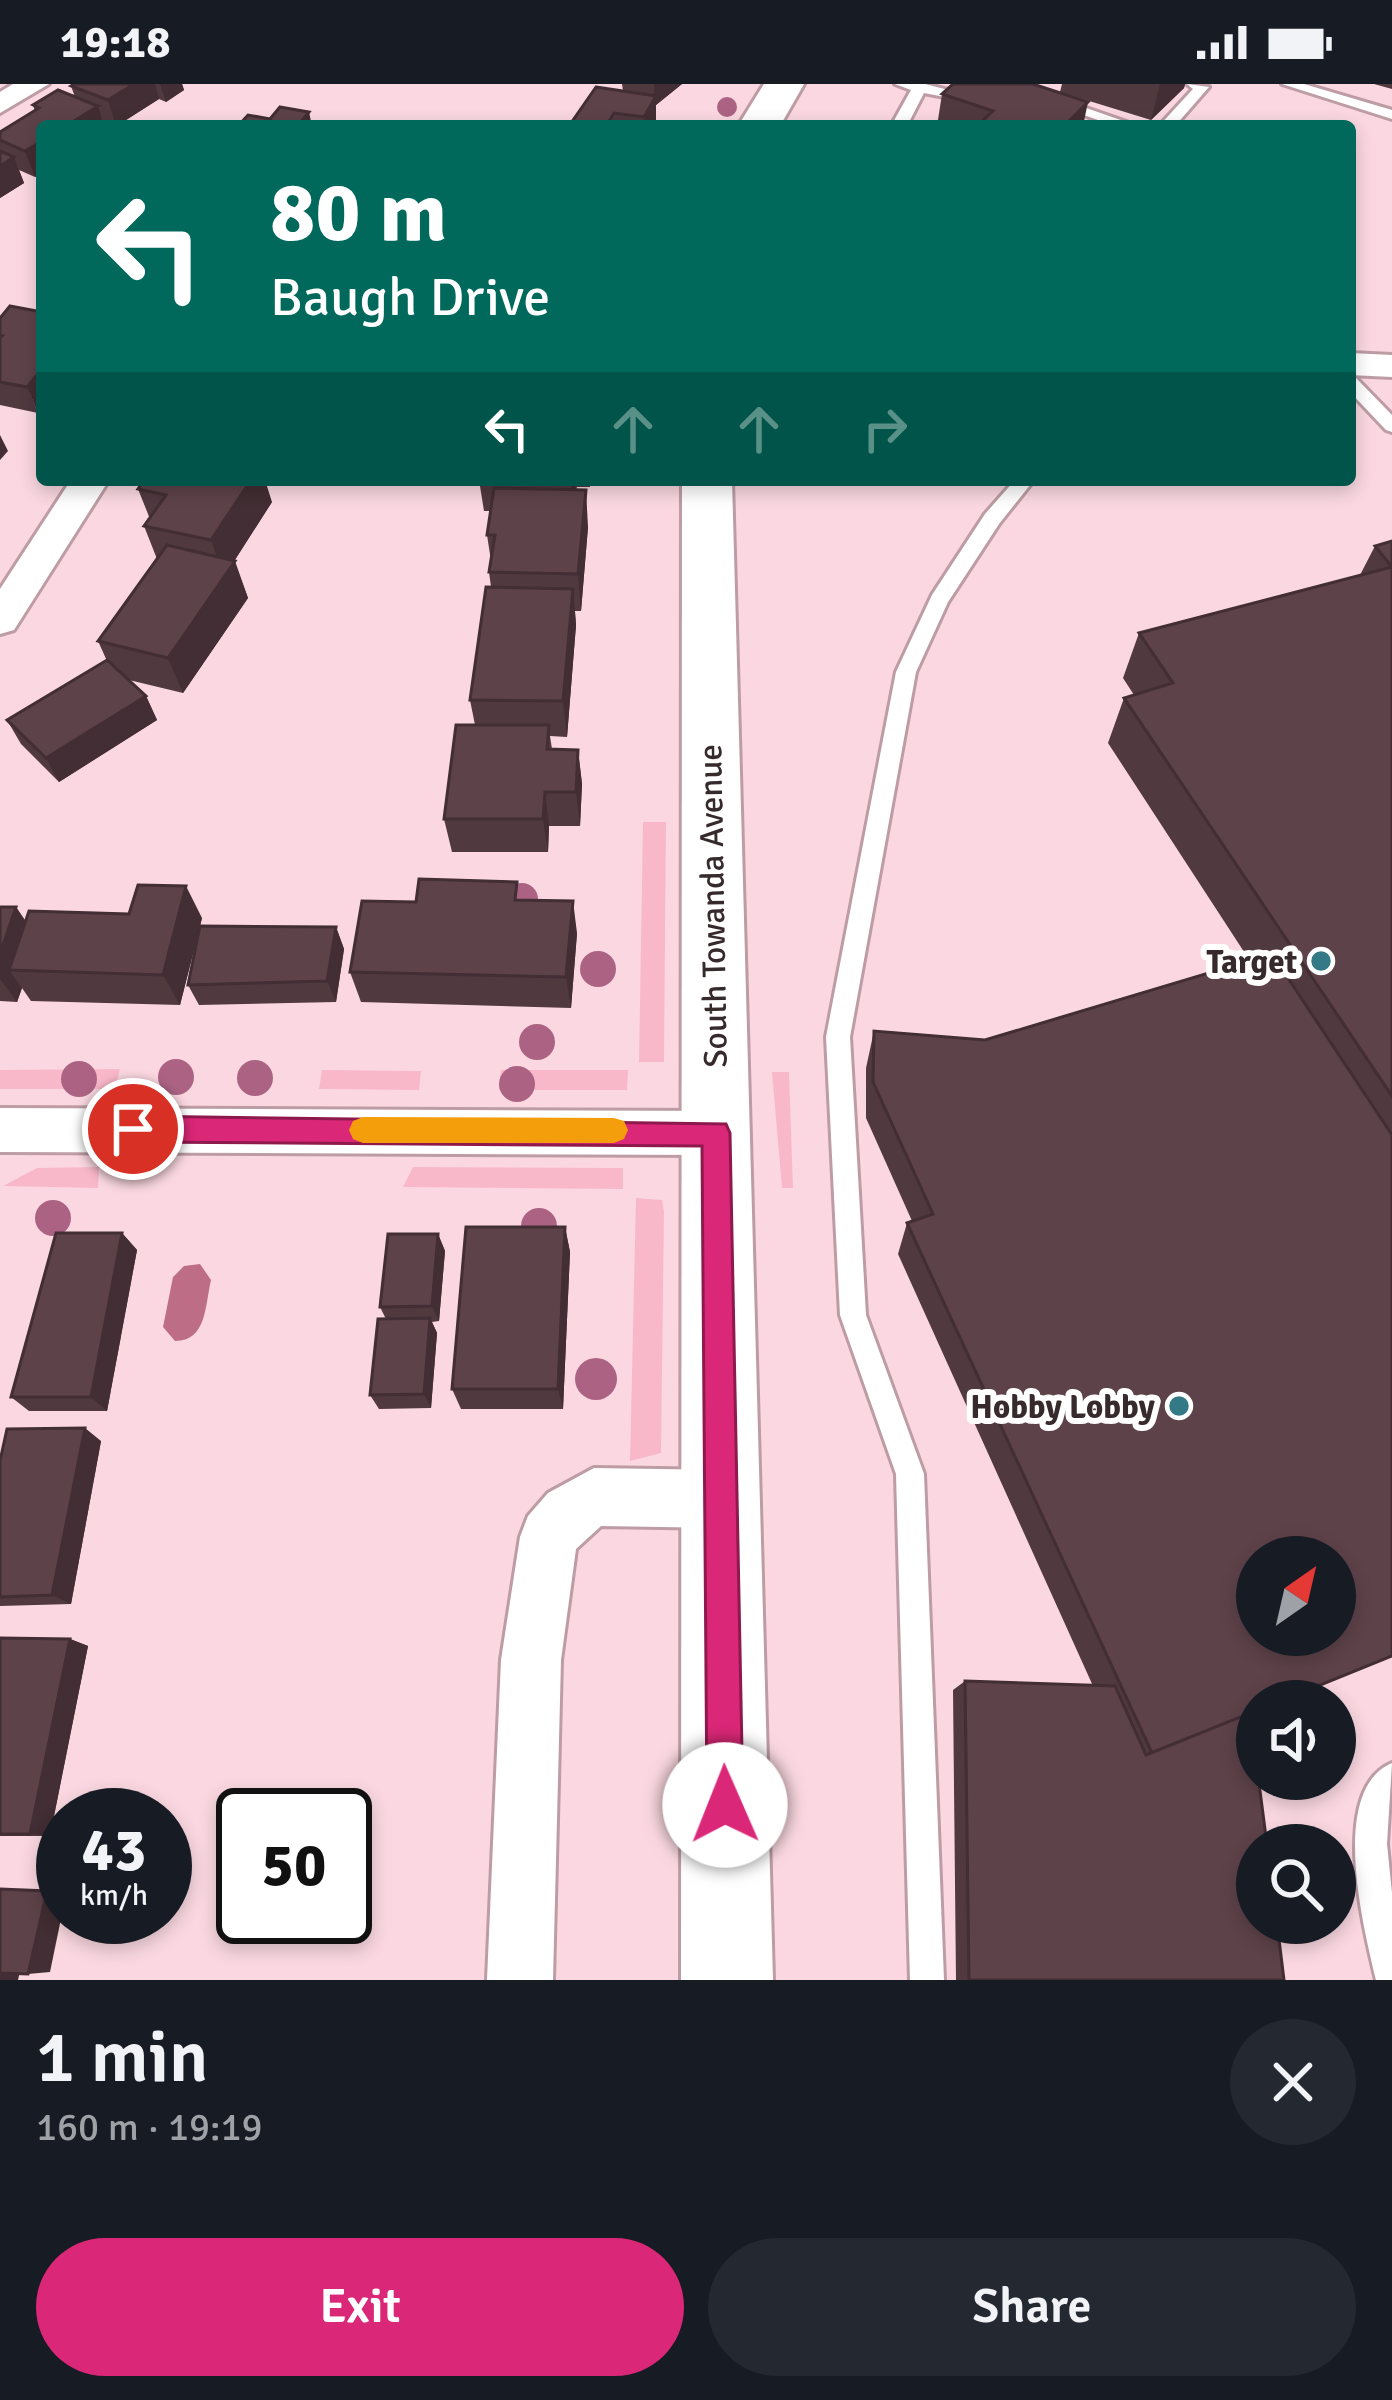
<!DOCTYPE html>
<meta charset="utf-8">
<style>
:root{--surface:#171b24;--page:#242831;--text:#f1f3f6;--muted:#9ea1a6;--accent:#db2777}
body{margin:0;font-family:Signika,sans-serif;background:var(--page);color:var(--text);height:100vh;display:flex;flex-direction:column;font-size:45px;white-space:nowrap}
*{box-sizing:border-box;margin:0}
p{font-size:39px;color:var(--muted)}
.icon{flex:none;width:66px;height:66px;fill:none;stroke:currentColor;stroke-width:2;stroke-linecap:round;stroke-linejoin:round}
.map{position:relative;height:1896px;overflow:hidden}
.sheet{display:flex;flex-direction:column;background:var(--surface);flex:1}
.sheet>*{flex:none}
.banner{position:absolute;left:36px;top:36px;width:1320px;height:366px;border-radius:12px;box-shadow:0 6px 18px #0003;background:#00695c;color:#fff;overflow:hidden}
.needle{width:78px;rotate:34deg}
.buttons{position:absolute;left:1236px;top:1452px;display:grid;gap:24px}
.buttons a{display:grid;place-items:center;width:120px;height:120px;border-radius:50%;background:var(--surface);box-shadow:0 6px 18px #0003;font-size:60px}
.speed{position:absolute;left:36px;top:1704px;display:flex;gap:24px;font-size:60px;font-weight:700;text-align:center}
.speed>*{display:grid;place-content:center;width:156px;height:156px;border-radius:50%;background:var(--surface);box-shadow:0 6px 18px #0003;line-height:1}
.speed small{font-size:30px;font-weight:400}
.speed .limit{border:6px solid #111;border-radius:18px;background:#fff;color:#111}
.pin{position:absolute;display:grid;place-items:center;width:102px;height:102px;color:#fff;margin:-51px;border:6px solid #fff;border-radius:50%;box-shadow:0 3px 12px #0007}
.me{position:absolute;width:132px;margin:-66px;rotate:359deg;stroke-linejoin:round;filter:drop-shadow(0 0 9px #0008)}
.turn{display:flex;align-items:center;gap:42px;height:252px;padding:0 36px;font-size:54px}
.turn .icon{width:156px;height:156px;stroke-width:2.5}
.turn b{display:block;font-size:84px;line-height:102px}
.lanes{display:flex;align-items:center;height:114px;padding:0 36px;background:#0003;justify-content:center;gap:60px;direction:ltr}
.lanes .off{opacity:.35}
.round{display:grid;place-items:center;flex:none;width:126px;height:126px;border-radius:63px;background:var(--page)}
.headline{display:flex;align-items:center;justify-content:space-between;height:204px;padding:0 36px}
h1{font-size:72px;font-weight:600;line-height:90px}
.button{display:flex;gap:24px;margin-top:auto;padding:24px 36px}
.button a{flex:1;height:138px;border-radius:72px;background:var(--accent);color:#fff;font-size:48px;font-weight:600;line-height:138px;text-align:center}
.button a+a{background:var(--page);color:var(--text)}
.status{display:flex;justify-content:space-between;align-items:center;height:84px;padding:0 60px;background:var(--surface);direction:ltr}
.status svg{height:33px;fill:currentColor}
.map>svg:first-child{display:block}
</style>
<div class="status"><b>19:18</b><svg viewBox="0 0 49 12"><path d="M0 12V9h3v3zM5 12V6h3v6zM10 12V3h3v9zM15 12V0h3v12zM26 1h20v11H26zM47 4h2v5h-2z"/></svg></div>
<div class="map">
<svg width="1392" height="1896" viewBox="0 0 1392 1896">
<rect width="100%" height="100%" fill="#fbd8e1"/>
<!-- green -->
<g fill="#f9b8ca">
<path d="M643 738H666L664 978H639Z"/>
<path d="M120 985 115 1005H0V986Z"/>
<path d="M322 986 421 987 419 1006 319 1005Z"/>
<path d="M501 986H628L627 1006H499Z"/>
<path d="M772 988H789L793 1104H782Z"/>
<path d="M99 1083 98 1104 3 1102 37 1084Z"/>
<path d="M413 1083 623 1084V1105L403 1103Z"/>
<path d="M636 1114 662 1116 664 1128 661 1369 630 1377Z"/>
</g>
<!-- water -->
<path fill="#be6d86" d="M200 1180 211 1196C205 1221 207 1257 175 1257L163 1243 173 1193 184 1182Z"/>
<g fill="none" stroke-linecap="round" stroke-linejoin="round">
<defs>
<g id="service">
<path d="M895 0H925L983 15 976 19 924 9 907 42H891L911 6Z"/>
<path d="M995 0H1017L1138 42H1115Z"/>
<path d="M1187 0 1209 3 1175 42H1159L1193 5Z"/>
<path d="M1282 0H1304L1392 26V35Z"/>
<path d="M1350 292 1356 294 1392 331V348L1386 346 1350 308Z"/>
<path d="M1015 396H1034L999 440 948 518 916 588 850 953 866 1231 924 1390 944 1896H910L896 1390 840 1231 826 953 896 588 932 511 985 430Z"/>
<path d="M1392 1679 1387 1760 1392 1809V1896H1376C1364 1845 1328 1706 1392 1679Z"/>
</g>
<g id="minor">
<path d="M13 0H49L0 29V8Z"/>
<path d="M1350 269 1392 271V293L1350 291Z"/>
<path d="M71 396H109L14 546 0 550V505Z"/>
<path d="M0 1024 716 1027 734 1033 741 1049 734 1065 716 1071 0 1068Z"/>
<path d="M594 1384 721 1386 741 1395 750 1415 741 1435 721 1444 601 1442 576 1465 561 1576 553 1896H487L501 1576 520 1453 528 1432 548 1409Z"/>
</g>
<g id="secondary">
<path d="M764 0H804L780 42H738Z"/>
<path d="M682 396H732L773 1896H681Z"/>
</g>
</defs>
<!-- service casing -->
<use href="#service" stroke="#bd9ca5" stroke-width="6"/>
<!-- minor casing -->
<use href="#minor" stroke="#bd9ca5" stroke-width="6"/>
<!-- secondary casing -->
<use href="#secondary" stroke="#bd9ca5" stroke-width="6"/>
<!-- service -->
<use href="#service" fill="#fff" fill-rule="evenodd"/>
<!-- minor -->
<use href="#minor" fill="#fff" fill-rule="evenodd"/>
<!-- secondary -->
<use href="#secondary" fill="#fff" fill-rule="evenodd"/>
</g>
<!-- trees -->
<g fill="#ac6383">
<circle cx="727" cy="23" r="10"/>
<circle cx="522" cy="815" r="16"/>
<circle cx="598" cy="885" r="18"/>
<circle cx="537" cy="958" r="18"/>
<circle cx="176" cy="993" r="18"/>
<circle cx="255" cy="994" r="18"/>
<circle cx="79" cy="995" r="18"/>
<circle cx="517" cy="1000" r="18"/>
<circle cx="53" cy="1134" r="18"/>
<circle cx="539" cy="1142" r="18"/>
<circle cx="596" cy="1295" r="21"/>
</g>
<!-- wall -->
<g fill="#513940">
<path d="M74 0H182L184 6 166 18 159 15 117 42 103 37 35 93 19 86 24 99 0 114V48L35 27 33 21 75 13 71 2Z"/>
<path d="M622 0H682L656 21V38L654 42H569L623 7Z"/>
<path d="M1062 0H1185L1184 4 1151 36 1060 8Z"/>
<path d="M1374 0H1392V5Z"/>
<path d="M942 10 1083 42H937Z"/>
<path d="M0 234 38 329 0 321Z"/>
<path d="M479 396H590V403H577L576 406 588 443 581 527H575L576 541 567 653 550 652 552 665 578 666 582 700 580 742H549L548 768H452L444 735 475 641 470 616 491 503 489 488 491 477 487 451 490 427H484Z"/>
<path d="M138 405 272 418 234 477 248 514 183 609 129 596 146 612 157 636 59 698 21 660 7 636 107 577 98 557 157 475 144 442 150 435Z"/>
<path d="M1392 457V1572L1250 1629 1284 1896H956L953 1606 965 1597 1093 1602 898 1170 907 1139 912 1137 866 1034V984L874 947 985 956 1250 877 1108 659 1124 614 1134 611 1123 594 1139 549 1360 491 1375 462Z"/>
<path d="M520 816 577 849 571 924 361 918 350 888 416 818Z"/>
<path d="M0 823H16L25 837 202 834 180 921 31 917 22 904 17 918 0 917Z"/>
<path d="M336 843 344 865 336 918 199 921 188 901Z"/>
<path d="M565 1143 570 1168 563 1325H461L452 1305Z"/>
<path d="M122 1149 137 1166 107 1327H29L11 1313Z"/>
<path d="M438 1150 445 1167 439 1237 432 1238 437 1249 431 1324 379 1325 370 1311 386 1235 380 1223Z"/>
<path d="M101 1357 71 1520 0 1522V1377Z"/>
<path d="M0 1554 70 1555 88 1562 50 1752H0Z"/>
</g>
<!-- shaded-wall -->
<g fill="#422e34">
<path d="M134 0H155L159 15 116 42 108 16Z"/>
<path d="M160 0H182L184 6 166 18Z"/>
<path d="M654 0H682L656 21V38L654 42H644V33L654 15Z"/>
<path d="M1160 0H1185L1184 4 1151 36Z"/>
<path d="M1088 18 1083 42H1064Z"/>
<path d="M98 22 104 42H66Z"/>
<path d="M309 28 312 42 300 39Z"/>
<path d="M42 57V89L35 93 25 67Z"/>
<path d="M14 73 24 99 0 114V82Z"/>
<path d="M42 285V324L38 329 27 303Z"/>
<path d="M0 351 8 367 0 376Z"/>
<path d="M245 396H265L272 418 226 490 235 477 248 514 183 609 168 574 224 492 211 456Z"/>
<path d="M571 396H576L574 429Z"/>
<path d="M586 406 588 443 581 527 578 490Z"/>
<path d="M573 505 576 541 567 653 563 617Z"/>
<path d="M146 612 157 636 59 698 46 674Z"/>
<path d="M578 666 582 700 580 742 576 708Z"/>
<path d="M545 708 549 742 548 768 543 735Z"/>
<path d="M186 802 202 834 180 921 163 891Z"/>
<path d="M573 817 577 849 571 924 566 893Z"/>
<path d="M16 823 38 855 9 886 22 904 17 918 0 895V870Z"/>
<path d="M336 843 344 865 336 918 327 897Z"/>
<path d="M565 1143 570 1168 563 1325 558 1305Z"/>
<path d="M122 1149 137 1166 107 1327 91 1313Z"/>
<path d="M438 1150 445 1167 439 1237 432 1222Z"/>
<path d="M430 1234 437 1249 431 1324 424 1310Z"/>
<path d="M85 1344 101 1357 71 1520 52 1511Z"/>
<path d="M70 1555 88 1562 50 1752 30 1750Z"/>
<path d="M47 1807H63V1825L50 1888 28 1890Z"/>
<path d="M20 1887 18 1896H0V1889Z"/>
</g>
<!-- building -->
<g fill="#5e424a" stroke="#422e34" stroke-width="3" fill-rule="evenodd">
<path d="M74 0H134L108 16 71 2Z"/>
<path d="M953 0H1033L1088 18 1064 42H977L993 27 942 10Z"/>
<path d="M596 3 656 12 644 33 614 29 606 42H569Z"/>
<path d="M58 6 98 22 66 42H42V57L25 67 0 56V48L39 24 33 21Z"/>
<path d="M280 23 309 28 300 39 318 42H238L248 31 270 35Z"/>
<path d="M0 67 14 73 0 82Z"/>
<path d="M10 222 42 228V285L27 303 0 298V254L2 252H0V234Z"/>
<path d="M144 396H251L211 456 144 442 166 411 138 405Z"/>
<path d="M494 404 586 406 578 490 489 488 495 451H487Z"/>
<path d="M1392 457V1012L1124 614 1173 599 1139 549 1392 483 1375 462Z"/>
<path d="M167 461 235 477 168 574 98 557Z"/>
<path d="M486 503 573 505 563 617 470 616Z"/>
<path d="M107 576 146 612 46 674 7 636Z"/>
<path d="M456 641H549L547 665 578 666 576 708H545L543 735H444Z"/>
<path d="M419 795 517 798 515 816 573 817 566 893 350 888 362 817 416 818Z"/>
<path d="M138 801 186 802 163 891 9 886 29 827 129 830Z"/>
<path d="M0 823H16L0 870Z"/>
<path d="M200 842 336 843 327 897 188 901Z"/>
<path d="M1272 870 1392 1051V1572L1281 1617H1257V1627L1152 1669 907 1139 933 1130 873 998 874 947 985 956ZM1257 1473H1335V1551H1257Z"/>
<path d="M466 1143H565L558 1305H452Z"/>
<path d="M56 1149H122L91 1313H11Z"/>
<path d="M388 1150H438L432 1222 380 1223Z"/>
<path d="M430 1234 424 1310 370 1311 378 1235Z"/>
<path d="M85 1344 52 1511 0 1513V1377L7 1345Z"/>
<path d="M0 1554 70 1555 30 1750H0Z"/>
<path d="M965 1597 1115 1602 1146 1671 1250 1629 1267 1761H1257V1839H1277L1284 1896H969Z"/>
<path d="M0 1805 47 1807 28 1890 0 1889Z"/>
</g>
<!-- route -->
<path fill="#db2777" stroke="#8e194d" stroke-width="3" d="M133 1032 726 1040 730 1049 743 1721 738 1734 725 1739 712 1734 707 1721 702 1062 133 1058 123 1054 119 1045 123 1036Z"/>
<!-- slow -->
<path fill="#f59e0b" d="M363 1033 614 1034 624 1037 628 1046 624 1055 614 1059H363L353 1055 349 1046 353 1037Z"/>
<!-- markers -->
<g fill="#347a86" stroke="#fff" stroke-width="4.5">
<circle cx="1321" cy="877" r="12"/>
<circle cx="1179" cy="1322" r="12"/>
</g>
<g text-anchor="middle" stroke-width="12" stroke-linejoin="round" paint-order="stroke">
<!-- street labels -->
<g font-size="33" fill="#372a2d" stroke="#fff">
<text transform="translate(712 822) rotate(-91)" y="12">South Towanda Avenue</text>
</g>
<!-- poi labels -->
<g font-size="33" font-weight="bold" fill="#372a2d" stroke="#fff" text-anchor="end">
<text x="1297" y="889">Target</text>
<text x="1155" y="1334">Hobby Lobby</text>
</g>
</g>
</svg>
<div class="buttons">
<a><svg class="needle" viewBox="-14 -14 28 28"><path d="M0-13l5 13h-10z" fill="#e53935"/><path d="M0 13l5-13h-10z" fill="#9ea1a6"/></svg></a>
<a><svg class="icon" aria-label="sound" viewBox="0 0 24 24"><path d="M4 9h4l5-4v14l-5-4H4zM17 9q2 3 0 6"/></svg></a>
<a><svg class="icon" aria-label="search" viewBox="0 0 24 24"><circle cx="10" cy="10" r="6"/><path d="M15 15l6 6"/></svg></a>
</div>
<div class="speed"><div>43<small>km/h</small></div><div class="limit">50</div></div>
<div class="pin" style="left:133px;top:1045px;background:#d93025"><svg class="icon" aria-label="arrive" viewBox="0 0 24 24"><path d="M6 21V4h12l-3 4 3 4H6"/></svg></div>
<svg class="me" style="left:725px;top:1721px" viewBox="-20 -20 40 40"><circle r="19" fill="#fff"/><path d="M0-13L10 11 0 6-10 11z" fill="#db2777"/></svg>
<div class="banner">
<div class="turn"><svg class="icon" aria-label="left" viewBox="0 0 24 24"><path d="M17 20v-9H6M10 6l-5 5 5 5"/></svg><div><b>80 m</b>Baugh Drive</div></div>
<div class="lanes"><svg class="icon" aria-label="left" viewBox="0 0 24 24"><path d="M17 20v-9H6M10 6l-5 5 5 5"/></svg><svg class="icon off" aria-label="ahead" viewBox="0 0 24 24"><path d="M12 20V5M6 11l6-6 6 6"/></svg><svg class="icon off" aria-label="ahead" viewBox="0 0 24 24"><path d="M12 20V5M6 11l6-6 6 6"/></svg><svg class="icon off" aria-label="right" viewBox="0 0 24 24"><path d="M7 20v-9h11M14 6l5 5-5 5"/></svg></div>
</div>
</div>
<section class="sheet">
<div class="headline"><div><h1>1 min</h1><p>160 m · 19:19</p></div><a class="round"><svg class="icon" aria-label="close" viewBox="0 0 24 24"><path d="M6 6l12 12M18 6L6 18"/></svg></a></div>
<div class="button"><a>Exit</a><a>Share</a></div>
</section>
